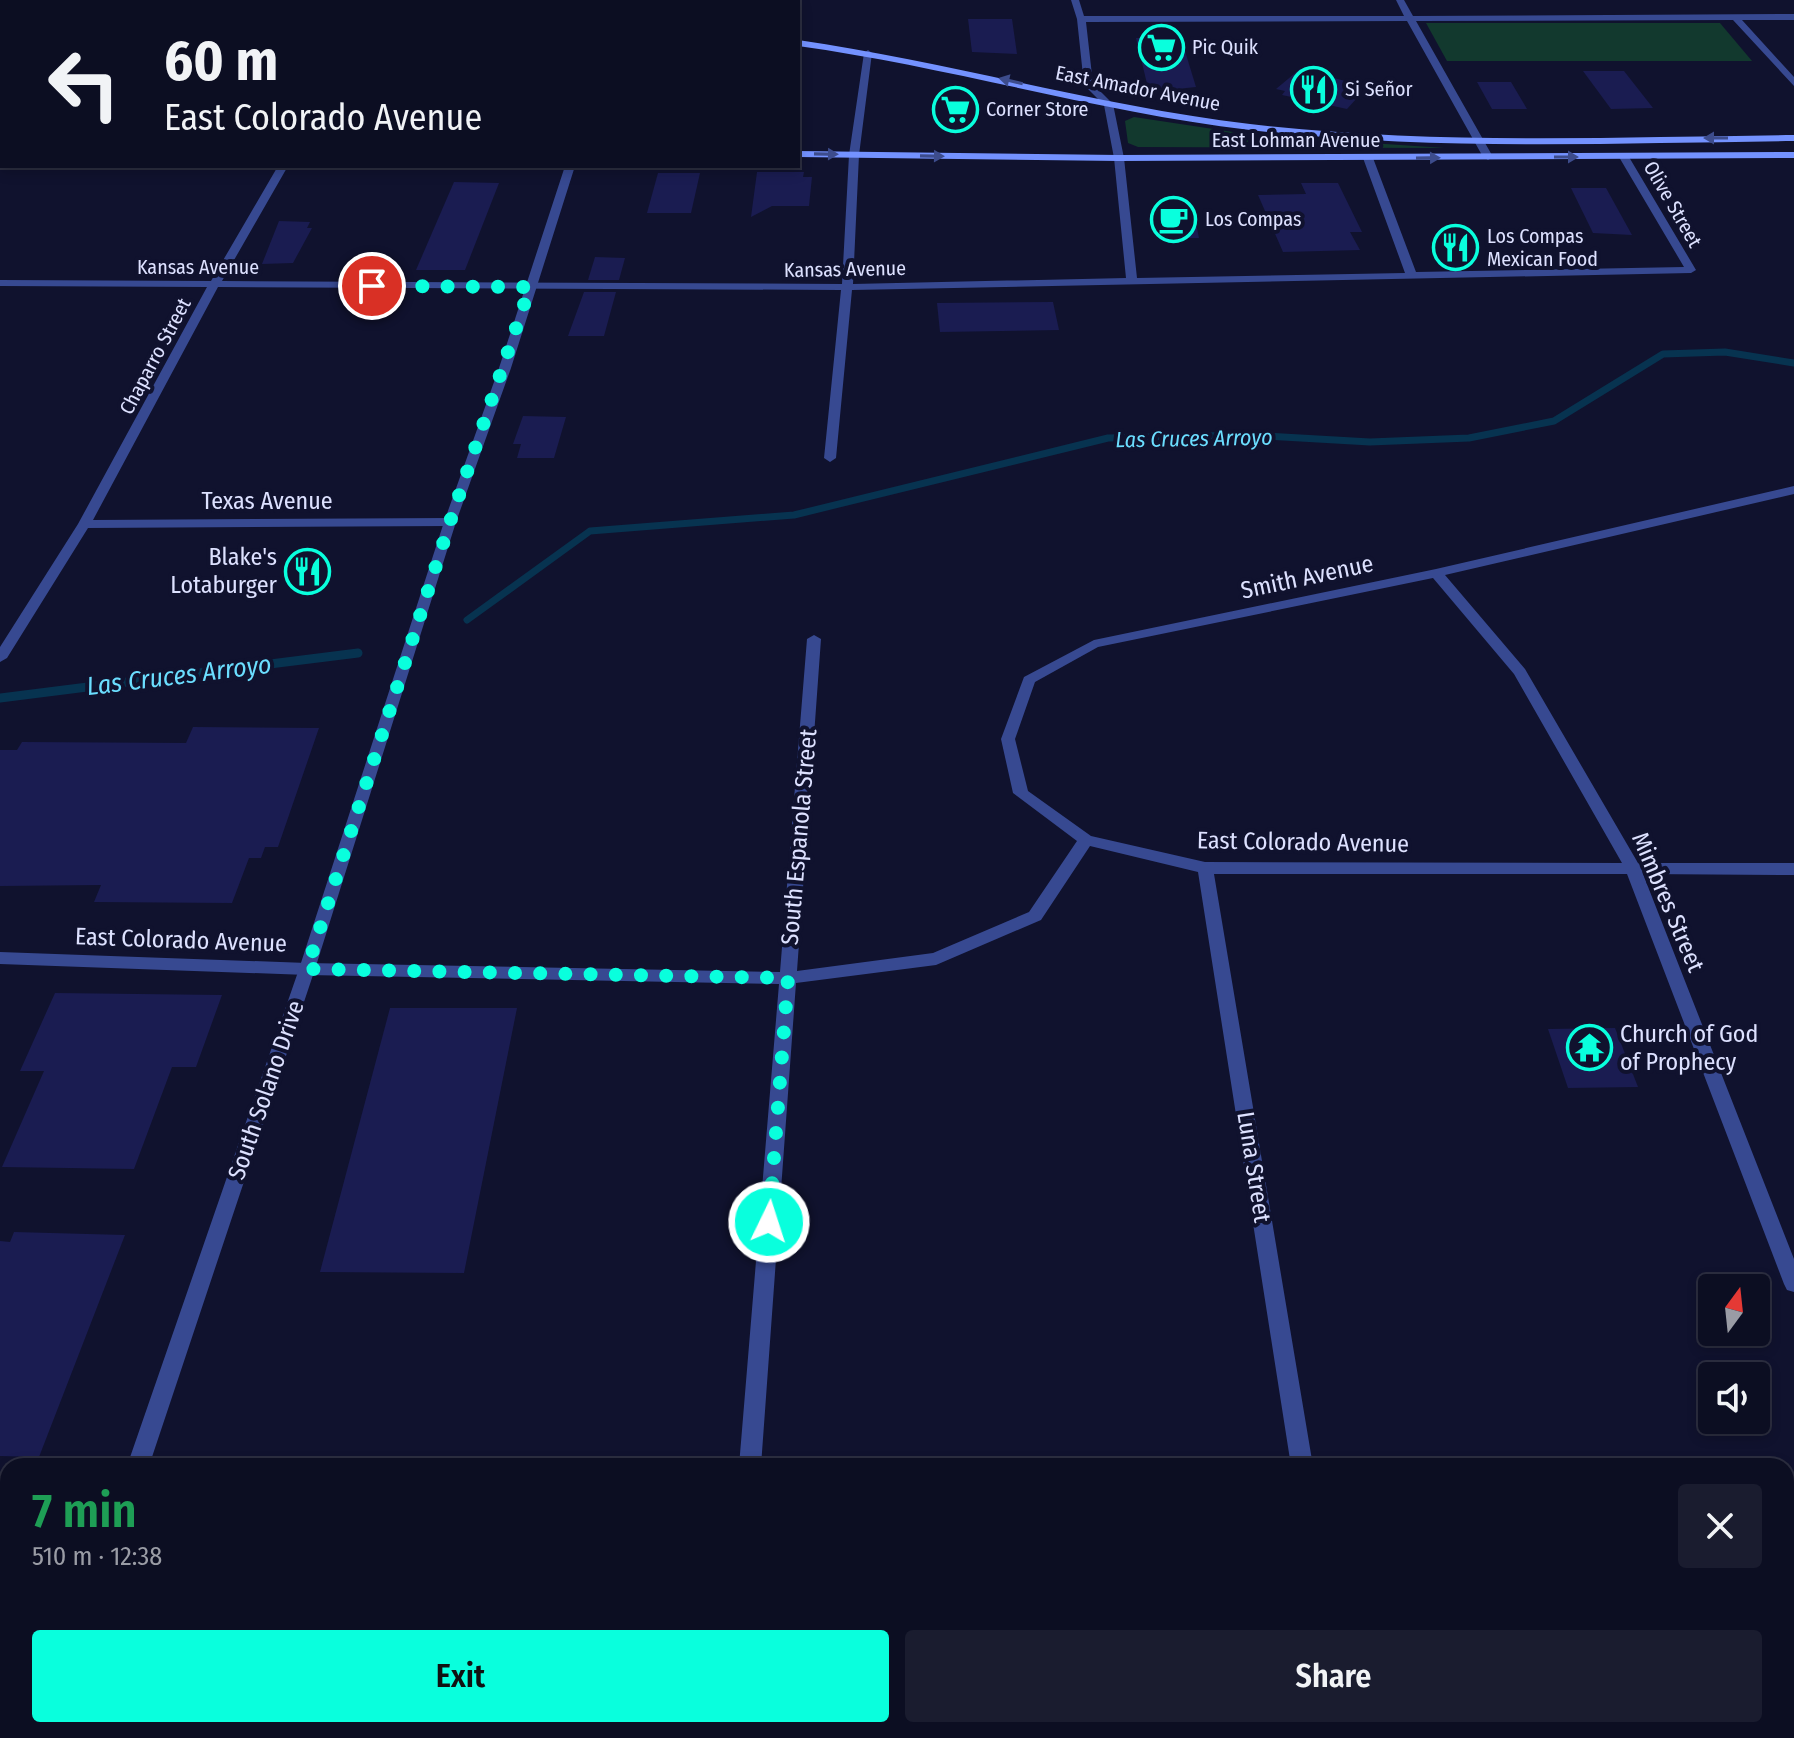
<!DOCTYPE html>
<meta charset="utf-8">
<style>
:root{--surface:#0c0e22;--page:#1a1c2f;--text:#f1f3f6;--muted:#9a9ca5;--line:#2c2e40;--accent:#09ffdd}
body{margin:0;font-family:"Fira Sans Condensed",sans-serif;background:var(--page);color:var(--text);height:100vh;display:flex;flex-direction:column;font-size:30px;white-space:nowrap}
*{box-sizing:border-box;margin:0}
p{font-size:26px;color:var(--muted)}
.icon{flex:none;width:44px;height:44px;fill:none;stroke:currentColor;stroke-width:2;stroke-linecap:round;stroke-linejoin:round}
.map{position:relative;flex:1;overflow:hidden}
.panel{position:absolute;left:0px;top:1458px;width:1794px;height:280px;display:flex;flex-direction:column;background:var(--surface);border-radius:24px 24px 0 0;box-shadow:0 4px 12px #0003,0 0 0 2px var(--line)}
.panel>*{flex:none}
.top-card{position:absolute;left:0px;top:0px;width:800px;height:168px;box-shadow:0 4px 12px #0003,0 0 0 2px var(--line);background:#0c0e22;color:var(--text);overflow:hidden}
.needle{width:52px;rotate:15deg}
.controls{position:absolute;left:1698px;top:1274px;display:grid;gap:16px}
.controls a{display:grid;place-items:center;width:72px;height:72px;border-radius:8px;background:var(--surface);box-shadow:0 4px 12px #0003,0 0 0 2px var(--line);font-size:40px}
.pin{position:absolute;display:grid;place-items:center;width:68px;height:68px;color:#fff;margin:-34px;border:4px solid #fff;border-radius:50%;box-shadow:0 2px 8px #0007}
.me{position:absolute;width:88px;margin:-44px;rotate:4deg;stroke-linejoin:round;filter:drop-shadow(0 0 6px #0008)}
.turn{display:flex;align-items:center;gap:28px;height:168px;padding:0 32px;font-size:36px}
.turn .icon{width:104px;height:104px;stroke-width:2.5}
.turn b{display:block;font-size:56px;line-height:68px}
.round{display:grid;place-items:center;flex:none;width:84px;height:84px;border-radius:8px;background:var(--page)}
.summary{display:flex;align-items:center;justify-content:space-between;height:136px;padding:0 32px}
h1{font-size:48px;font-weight:600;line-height:60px;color:#1e9e55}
.cta{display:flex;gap:16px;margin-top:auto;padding:16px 32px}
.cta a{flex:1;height:92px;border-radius:8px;background:var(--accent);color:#111;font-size:32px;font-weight:600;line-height:92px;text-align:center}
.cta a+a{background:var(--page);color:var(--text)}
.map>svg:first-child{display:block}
</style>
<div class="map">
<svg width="1794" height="1738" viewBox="0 0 1794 1738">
<rect width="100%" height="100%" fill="#10122e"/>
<!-- green -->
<g fill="#12392e">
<path d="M1426 23H1720L1752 61H1447Z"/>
<path d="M1134 117 1253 135 1445 148 1138 147 1128 143 1125 121Z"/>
</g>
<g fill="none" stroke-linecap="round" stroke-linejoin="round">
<!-- stream-far1 -->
<path stroke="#073350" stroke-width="7" d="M467 620 590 531 794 515 1108 438 1250 435 1370 442 1469 438 1554 421 1663 354 1725 352 1794 363"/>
<!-- stream -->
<path stroke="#073350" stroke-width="9" d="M0 698 358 653"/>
</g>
<!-- building -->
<g fill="#1a1c51">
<path d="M968 19H1012L1017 54 972 52Z"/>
<path d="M1136 38H1181L1196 87 1149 92Z"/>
<path d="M1300 69 1349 82 1357 98 1347 109 1282 95 1285 91 1276 89Z"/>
<path d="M1583 71H1624L1653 108 1611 109Z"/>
<path d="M1477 82H1511L1527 109H1492Z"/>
<path d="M757 172H804L803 177H812L809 206H772L751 217Z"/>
<path d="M658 173H700L691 213H647Z"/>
<path d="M454 182 499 183 465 270H416Z"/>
<path d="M1301 183H1338L1362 232H1350L1360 250 1283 252 1258 195 1306 194Z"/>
<path d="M1571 188H1606L1632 235 1593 233Z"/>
<path d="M1157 208 1193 209 1199 238H1162Z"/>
<path d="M279 221 310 222 307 228H312L293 263 262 264Z"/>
<path d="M595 257 625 258 619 280H588Z"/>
<path d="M584 292H616L604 336H568Z"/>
<path d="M1053 302 1059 330 940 332 937 303Z"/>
<path d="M523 416 566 417 554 458H517L521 444H513Z"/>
<path d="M193 727 319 728 278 847H265L261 858H249L232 903 94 902 101 885 0 886V750H17L22 742 186 743Z"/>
<path d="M55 993 222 995 196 1067H172L134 1169 2 1167 44 1071H20Z"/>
<path d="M390 1008H517L464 1273 320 1272Z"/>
<path d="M1615 1028 1638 1087 1568 1088 1548 1029Z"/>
<path d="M14 1232 125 1235 39 1457 0 1456V1241L10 1242Z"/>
</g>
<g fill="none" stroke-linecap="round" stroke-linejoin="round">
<!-- minor -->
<g fill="#374991" fill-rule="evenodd">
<path d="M1071 0H1079L1084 16H1404L1396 0H1404L1413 16 1794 14V20H1742L1794 77V86L1733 20 1416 21 1493 157 1488 160 1483 157 1407 21 1086 22 1093 84 1113 104 1124 158 1137 278 1405 273 1363 158 1368 155 1373 158 1416 272 1684 267 1619 157 1624 154 1629 157 1696 270 1691 273 852 290 836 458 830 462 824 458 841 290 218 287 93 520 450 518 456 522 450 526 88 528 7 658 0 662V647L78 524 207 287 0 286V280L211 281 278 166H288L222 281 842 284 849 155 864 53 868 50 872 53 859 155 853 284 1126 278 1114 158 1104 105 1084 85 1077 19Z"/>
<path d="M2 153V161L0 162V154Z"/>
<path d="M1794 486V494L1445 575 1525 669 1638 863H1794V875L1643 874 1794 1259V1292L1787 1290 1784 1284 1627 874H1214L1313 1466H1291L1198 872 1090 846 1041 920 936 965 796 983 761 1466H739L779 984 307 975 0 964V952L307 963 780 972 807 639 814 635 821 639 797 971 933 953 1029 912 1077 841 1013 793 1001 739 1024 677 1094 640 1436 569ZM1433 578 1514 674 1622 863 1205 862 1091 836 1028 791 1015 739 1035 682 1098 647Z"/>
<rect x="1786" y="1476" width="8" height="20"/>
<rect x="0" y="1555" width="8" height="22"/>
<rect x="717" y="1730" width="24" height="8"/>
<path d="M1401 1730H1425L1427 1738H1403Z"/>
</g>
<!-- tertiary -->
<g fill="#374991" fill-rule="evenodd">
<path d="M565 166H575L511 368 456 522 315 969 149 1466H127L299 969 444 522 499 368Z"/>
<path d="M38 1730H62L60 1738H36Z"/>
</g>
<!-- secondary -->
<g fill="#7492ff" fill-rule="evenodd">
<path d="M624 0H633L634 2H625Z"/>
<rect x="0" y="23" width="2" height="6"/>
<path d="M798 40C950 62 1098 106 1250 124 1430 145 1613 137 1794 135V141C1613 143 1430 151 1250 130 1098 112 950 67 798 46Z"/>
<rect x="0" y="141" width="2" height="6"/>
<path d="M798 151 1119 155 1794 152V158L1119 161 798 157Z"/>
</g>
</g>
<!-- one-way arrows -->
<defs><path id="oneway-solid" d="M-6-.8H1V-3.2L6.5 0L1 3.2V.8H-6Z" transform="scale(2)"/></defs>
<g fill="#3d4c8c">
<use href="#oneway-solid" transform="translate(1011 81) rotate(-167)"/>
<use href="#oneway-solid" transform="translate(1716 138) rotate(180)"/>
<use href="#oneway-solid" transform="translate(826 154) rotate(1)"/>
<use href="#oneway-solid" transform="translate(932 156) rotate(1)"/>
<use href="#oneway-solid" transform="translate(1566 157)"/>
<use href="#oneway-solid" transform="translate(1428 158) rotate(-1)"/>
</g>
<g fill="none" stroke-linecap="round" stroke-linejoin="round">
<!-- route -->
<path stroke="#09ffdd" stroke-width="14" stroke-dasharray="0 25.2" d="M372 286 530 287 450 522 307 969 788 978 769 1222"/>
</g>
<!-- icons -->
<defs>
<symbol id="supermarket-ring" viewBox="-11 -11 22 22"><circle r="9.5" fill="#10122e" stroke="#09ffdd" stroke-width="1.5"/><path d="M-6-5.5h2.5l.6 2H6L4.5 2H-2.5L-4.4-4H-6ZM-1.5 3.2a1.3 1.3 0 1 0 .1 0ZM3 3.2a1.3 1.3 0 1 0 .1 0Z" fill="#09ffdd"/></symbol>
<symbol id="restaurant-ring" viewBox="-11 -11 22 22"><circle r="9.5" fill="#10122e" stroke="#09ffdd" stroke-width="1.5"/><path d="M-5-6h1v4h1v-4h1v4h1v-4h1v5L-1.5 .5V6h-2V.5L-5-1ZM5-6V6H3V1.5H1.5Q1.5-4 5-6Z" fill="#09ffdd"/></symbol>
<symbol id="cafe-ring" viewBox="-11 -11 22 22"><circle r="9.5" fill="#10122e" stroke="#09ffdd" stroke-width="1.5"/><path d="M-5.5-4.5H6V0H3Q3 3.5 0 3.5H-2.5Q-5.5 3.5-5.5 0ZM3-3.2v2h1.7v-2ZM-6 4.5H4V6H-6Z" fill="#09ffdd"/></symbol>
<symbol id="temple-ring" viewBox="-11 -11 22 22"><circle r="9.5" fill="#10122e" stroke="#09ffdd" stroke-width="1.5"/><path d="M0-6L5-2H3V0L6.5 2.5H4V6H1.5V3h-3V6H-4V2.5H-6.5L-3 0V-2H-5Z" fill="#09ffdd"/></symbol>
</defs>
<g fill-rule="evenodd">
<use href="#supermarket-ring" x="1136" y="22" width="51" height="51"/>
<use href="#restaurant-ring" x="1288" y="64" width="51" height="51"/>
<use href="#supermarket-ring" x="930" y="84" width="51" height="51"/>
<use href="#cafe-ring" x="1148" y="194" width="51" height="51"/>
<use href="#restaurant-ring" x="1430" y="222" width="51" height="51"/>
<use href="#restaurant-ring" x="282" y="546" width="51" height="51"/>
<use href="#temple-ring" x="1564" y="1022" width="51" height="51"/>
</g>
<g text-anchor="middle" stroke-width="8" stroke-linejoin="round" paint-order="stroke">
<!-- far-poi labels -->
<g font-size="20" fill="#dde1ff" stroke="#10122e" text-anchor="start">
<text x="1192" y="54">Pic Quik</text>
<text x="1345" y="96">Si Señor</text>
<text x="986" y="116">Corner Store</text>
<text x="1205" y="226">Los Compas</text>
<text x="1487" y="243">Los Compas<tspan x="1487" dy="23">Mexican Food</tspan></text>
</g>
<!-- far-street labels -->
<g font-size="20" fill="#dde1ff" stroke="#10122e">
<text transform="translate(1138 88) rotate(11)" y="7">East Amador Avenue</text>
<text x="1296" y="147">East Lohman Avenue</text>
<text transform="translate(1673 204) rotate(60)" y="7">Olive Street</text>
<text x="198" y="274">Kansas Avenue</text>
<text transform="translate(845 269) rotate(-1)" y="7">Kansas Avenue</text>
<text transform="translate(155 356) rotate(-62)" y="7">Chaparro Street</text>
</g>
<!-- far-water labels -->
<g font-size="22" font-style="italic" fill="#6bdeff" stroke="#10122e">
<text transform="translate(1194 438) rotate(-1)" y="8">Las Cruces Arroyo</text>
</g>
<!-- street labels -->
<g font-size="24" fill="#dde1ff" stroke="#10122e">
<text x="267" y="509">Texas Avenue</text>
<text transform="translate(1307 577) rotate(-12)" y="8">Smith Avenue</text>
<text transform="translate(799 837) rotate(-85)" y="8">South Espanola Street</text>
<text transform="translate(1303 842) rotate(1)" y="8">East Colorado Avenue</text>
<text transform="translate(1668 902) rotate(67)" y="8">Mimbres Street</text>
<text transform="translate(181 940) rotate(2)" y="8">East Colorado Avenue</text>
<text transform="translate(266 1090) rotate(-71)" y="8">South Solano Drive</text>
<text transform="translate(1254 1167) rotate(81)" y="8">Luna Street</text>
</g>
<!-- poi labels -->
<g font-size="24" fill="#dde1ff" stroke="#10122e" text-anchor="end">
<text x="277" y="565">Blake's<tspan x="277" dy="28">Lotaburger</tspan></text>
<text x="1620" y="1042" text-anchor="start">Church of God<tspan x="1620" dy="28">of Prophecy</tspan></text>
</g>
<!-- water labels -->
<g font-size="26" font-style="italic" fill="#6bdeff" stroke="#10122e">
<text transform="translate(179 675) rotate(-7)" y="9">Las Cruces Arroyo</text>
</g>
</g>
</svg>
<div class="controls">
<a><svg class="needle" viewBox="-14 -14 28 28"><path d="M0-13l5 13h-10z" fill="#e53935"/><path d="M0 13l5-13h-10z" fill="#9a9ca5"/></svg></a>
<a><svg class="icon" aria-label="sound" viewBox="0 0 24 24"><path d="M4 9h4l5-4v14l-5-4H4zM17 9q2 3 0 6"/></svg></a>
</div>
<div class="pin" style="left:372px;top:286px;background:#d93025"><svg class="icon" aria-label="arrive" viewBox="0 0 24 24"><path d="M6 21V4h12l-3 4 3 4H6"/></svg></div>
<svg class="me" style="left:769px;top:1222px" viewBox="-20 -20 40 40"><circle r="17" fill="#09ffdd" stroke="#fff" stroke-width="3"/><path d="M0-11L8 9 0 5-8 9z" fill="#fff"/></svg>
<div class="top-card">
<div class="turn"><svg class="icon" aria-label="left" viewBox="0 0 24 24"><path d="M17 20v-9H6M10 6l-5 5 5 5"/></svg><div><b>60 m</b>East Colorado Avenue</div></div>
</div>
<section class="panel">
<div class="summary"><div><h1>7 min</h1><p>510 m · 12:38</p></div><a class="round"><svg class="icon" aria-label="close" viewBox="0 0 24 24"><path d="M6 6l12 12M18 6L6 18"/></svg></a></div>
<div class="cta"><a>Exit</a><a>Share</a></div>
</section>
</div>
